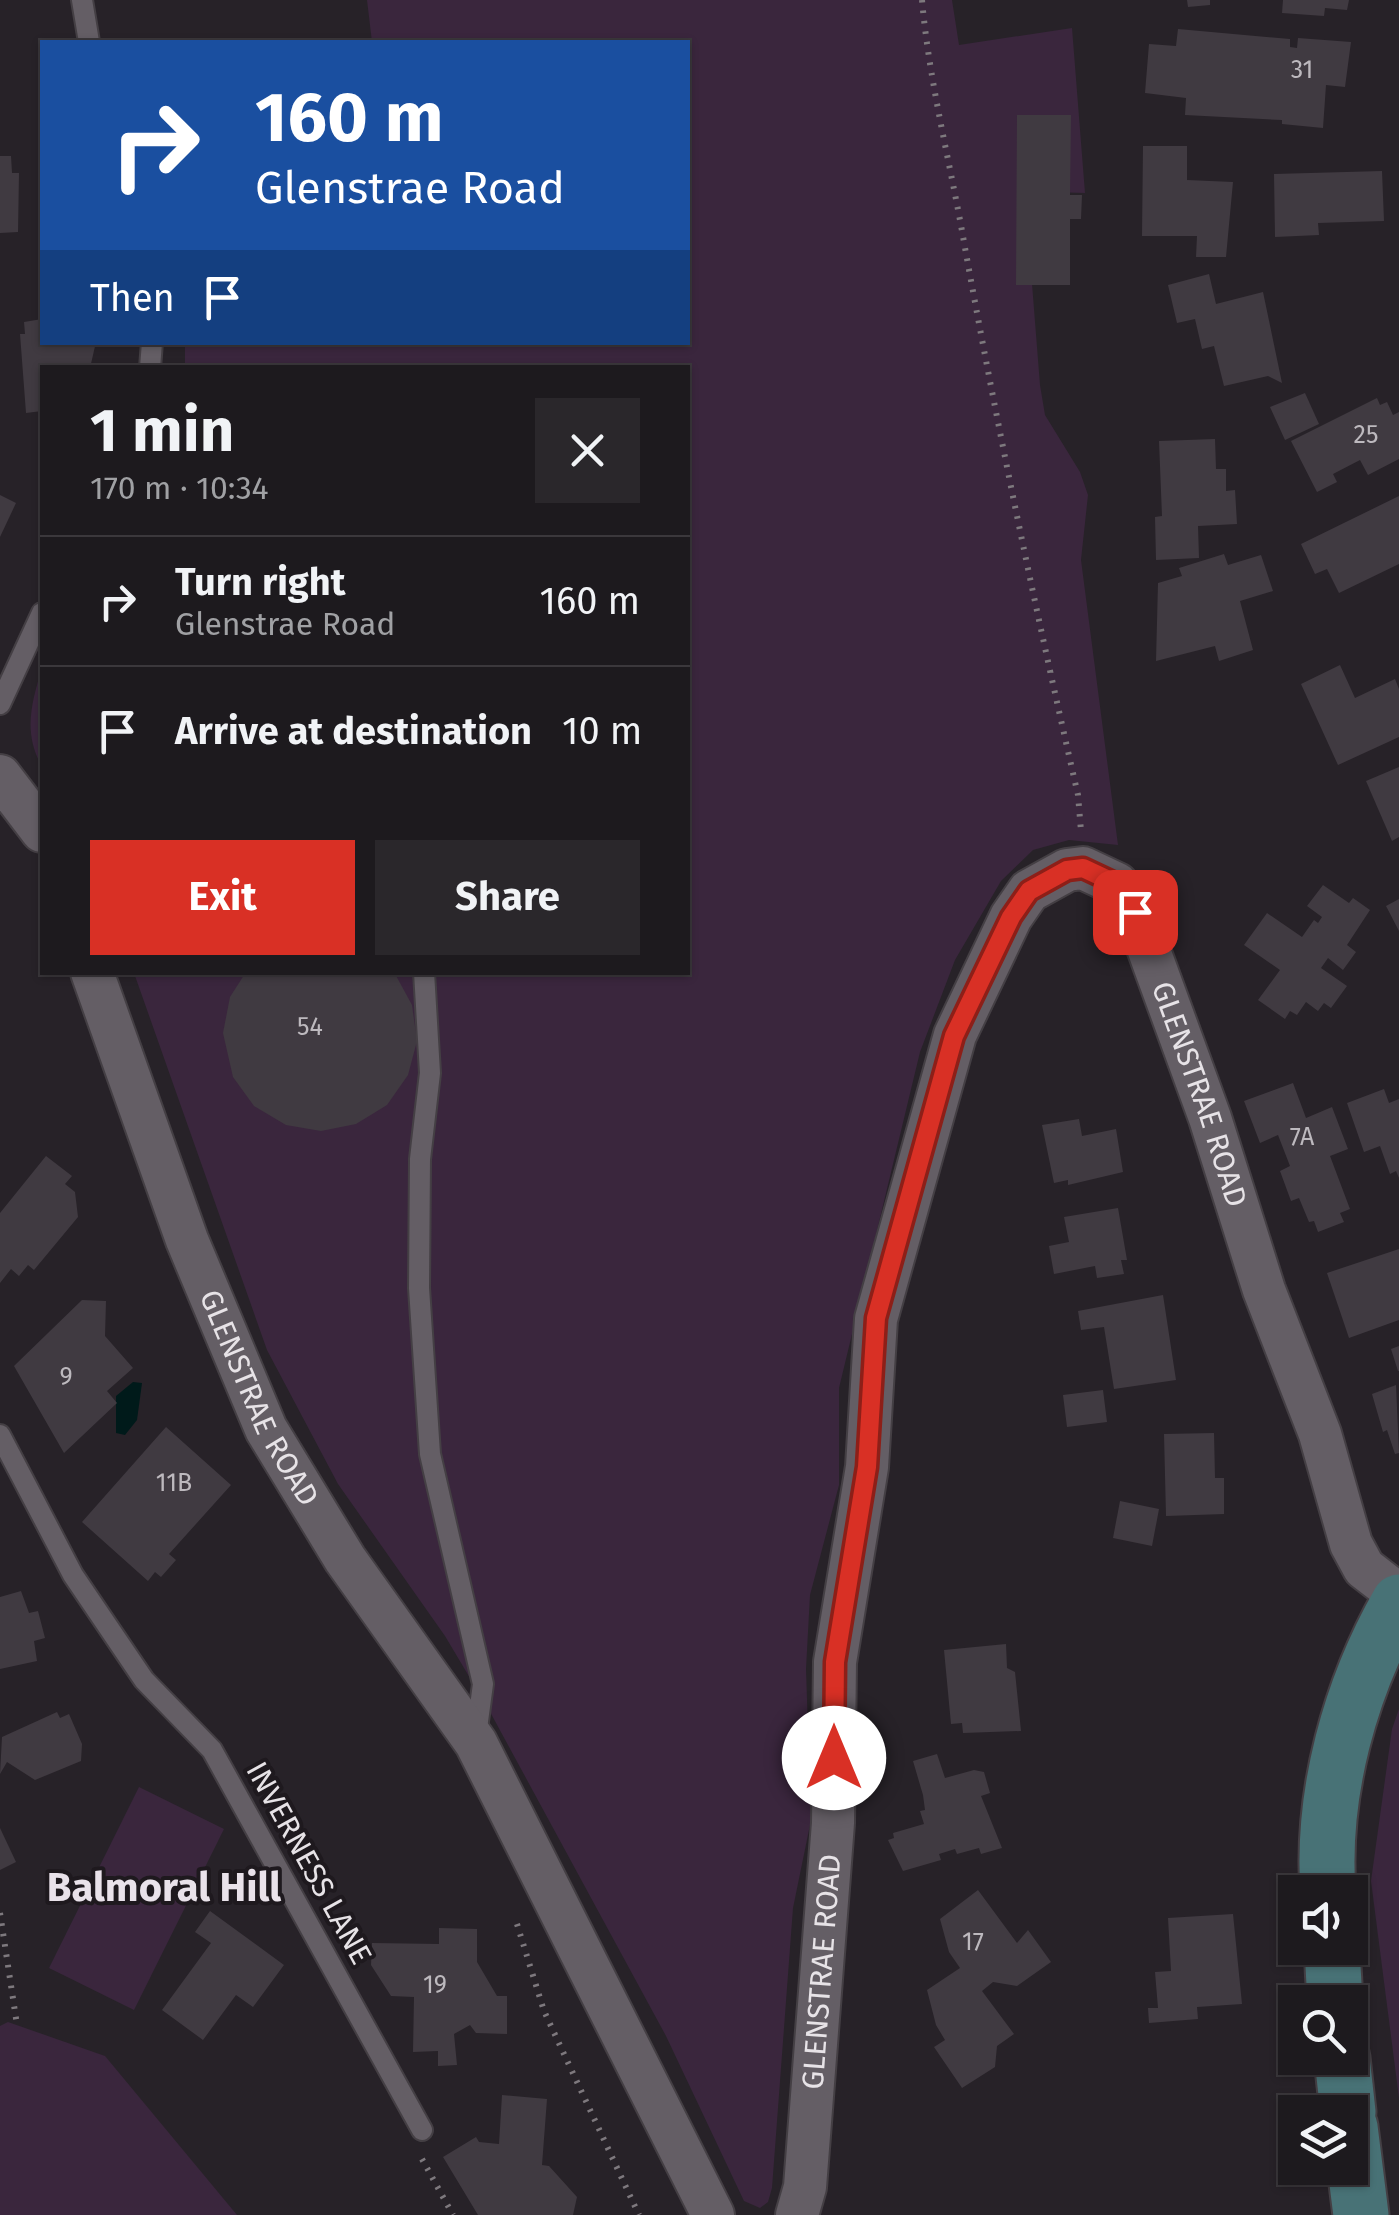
<!DOCTYPE html>
<meta charset="utf-8">
<style>
:root{--surface:#1d1a1e;--page:#2a272b;--text:#f1f3f6;--muted:#a0a1a4;--line:#3b383c;--accent:#d93025}
body{margin:0;font-family:"Fira Sans",sans-serif;background:var(--page);color:var(--text);height:100vh;display:flex;flex-direction:column;font-size:38px;white-space:nowrap}
*{box-sizing:border-box;margin:0}
p{font-size:32px;color:var(--muted)}
.icon{flex:none;width:55px;height:55px;fill:none;stroke:currentColor;stroke-width:2;stroke-linecap:round;stroke-linejoin:round}
.map{position:relative;flex:1;overflow:hidden}
.details{position:absolute;left:40px;top:365px;width:650px;height:610px;display:flex;flex-direction:column;background:var(--surface);border-radius:0px;box-shadow:0 2px 8px #0004,0 0 0 2px var(--line)}
.details>*{flex:none}
.guide{position:absolute;left:40px;top:40px;width:650px;height:305px;border-radius:0px;box-shadow:0 2px 8px #0004,0 0 0 2px var(--line);background:#1a4fa0;color:#fff;overflow:hidden}
.tools{position:absolute;left:1278px;top:1875px;display:grid;gap:20px}
.tools a{display:grid;place-items:center;width:90px;height:90px;border-radius:0px;background:var(--surface);box-shadow:0 2px 8px #0004,0 0 0 2px var(--line);font-size:50px}
.pin{position:absolute;display:grid;place-items:center;width:85px;height:85px;color:#fff;margin:-42px;border-radius:20px;box-shadow:0 5px 15px #0006}
.me{position:absolute;width:110px;margin:-55px;rotate:0deg;stroke-linejoin:round;filter:drop-shadow(0 0 8px #0008)}
.turn{display:flex;align-items:center;gap:35px;height:210px;padding:0 50px;font-size:45px}
.turn .icon{width:130px;height:130px;stroke-width:2.5}
.turn b{display:block;font-size:70px;line-height:85px}
.then{display:flex;align-items:center;height:95px;padding:0 50px;background:#0003;gap:20px;font-size:38px}
.round{display:grid;place-items:center;flex:none;width:105px;height:105px;border-radius:0px;background:var(--page)}
.summary{display:flex;align-items:center;justify-content:space-between;height:170px;padding:0 50px}
h1{font-size:60px;font-weight:700;line-height:75px}
.cta{display:flex;gap:20px;margin-top:auto;padding:20px 50px}
.cta a{flex:1;height:115px;border-radius:0px;background:var(--accent);color:#fff;font-size:40px;font-weight:700;line-height:115px;text-align:center}
.cta a+a{background:var(--page);color:var(--text)}
ul{padding:0;list-style:none}
li{display:flex;align-items:center;gap:30px;height:130px;padding:0 50px;border-top:2px solid var(--line)}
li div{flex:1}
li b{display:block;font-size:38px}
li em{font-style:normal}
.map>svg:first-child{display:block}
</style>
<div class="map">
<svg width="1399" height="2215" viewBox="0 0 1399 2215">
<rect width="100%" height="100%" fill="#272228"/>
<!-- green -->
<g fill="#3a263d">
<path d="M367 0H952L959 45 1072 28 1085 193 1053 192 1028 233 1040 385 1045 415 1080 472 1088 495 1081 560 1118 845 1069 840 1033 850 1001 881 955 960 920 1052 839 1388V1485L810 1595 806 1669 811 1820 793 1908 772 2188 768 2202 760 2208 744 2201 666 2036 489 1710 445 1636 338 1484 267 1350 134 973 688 972V368H185V343L688 342V42H372Z"/>
<path d="M42 668V767C23 733 31 704 42 668Z"/>
<path d="M1399 1709V2098L1371 1881 1392 1729Z"/>
<path d="M139 1787 224 1829 134 2010 49 1968Z"/>
<path d="M8 2022 105 2056 237 2215H0V2026Z"/>
</g>
<!-- water -->
<path fill="#001a1a" d="M133 1382 142 1383 137 1420 125 1435 116 1433V1396Z"/>
<!-- building -->
<g fill="#403a41">
<path d="M1187 0H1210V5L1188 7Z"/>
<path d="M1283 0H1349L1347 10 1325 8 1324 16 1282 13Z"/>
<path d="M1178 29 1290 39V47L1297 48 1298 38 1351 42 1345 87 1326 85 1323 128 1282 124V120L1185 115 1186 98 1145 93 1149 44 1176 46Z"/>
<path d="M1017 115H1071L1070 195H1082L1081 219H1070V285H1016Z"/>
<path d="M1143 146H1187V180L1233 182 1226 257H1196L1197 236H1142Z"/>
<path d="M0 156H11L12 173H19L18 232 0 233Z"/>
<path d="M1382 171 1384 221 1318 223 1319 235 1275 237 1274 174Z"/>
<path d="M1209 274 1216 304 1263 292 1282 383 1268 376 1224 386 1214 346 1202 349 1195 319 1177 323 1168 285Z"/>
<path d="M42 319V342H96L90 368H42V411L26 413 20 334H25L24 322Z"/>
<path d="M1305 393 1319 424 1285 440 1270 407Z"/>
<path d="M1377 398 1380 405 1387 402 1393 415 1399 412V459L1368 475 1360 460 1333 474 1337 482 1317 492 1291 441Z"/>
<path d="M1215 439 1216 469H1226V491L1235 490 1237 524 1198 526 1199 558 1156 560 1155 517 1162 516 1159 441Z"/>
<path d="M0 495 16 503 0 537Z"/>
<path d="M1399 496V564L1339 593 1327 569 1315 574 1301 544Z"/>
<path d="M1224 554 1228 565 1261 555 1273 591 1240 601 1253 650 1219 661 1215 646 1156 661 1158 583 1182 576 1179 568Z"/>
<path d="M1340 665 1355 698 1395 679 1399 689V737L1338 765 1301 684Z"/>
<path d="M1399 767V837L1392 841 1366 781Z"/>
<path d="M1323 885 1349 903 1353 898 1370 910 1347 945 1356 952 1343 970 1328 958 1321 968 1347 986 1331 1008 1324 1003 1318 1011 1306 1002 1297 1015 1290 1011 1285 1019 1258 1000 1280 970 1244 945 1267 913 1302 937 1314 920 1318 923 1322 917 1307 906Z"/>
<path d="M1399 899V931L1386 906Z"/>
<path d="M246 972H394L412 1005 417 1041 408 1075 387 1105 356 1124 321 1131 286 1125 254 1106 233 1077 223 1033 230 997Z"/>
<path d="M1293 1083 1306 1118 1332 1107 1348 1149 1330 1156 1350 1209 1340 1213 1344 1222 1318 1232 1314 1221 1309 1222 1299 1198 1291 1201 1280 1171 1290 1166 1278 1135 1260 1143 1244 1101Z"/>
<path d="M1384 1089 1389 1103 1399 1099V1178L1396 1171 1390 1174 1380 1146 1364 1152 1347 1103Z"/>
<path d="M1079 1119 1082 1136 1116 1129 1123 1172 1068 1185V1180L1054 1183 1042 1125Z"/>
<path d="M46 1156 72 1176 65 1184 75 1192 78 1217 34 1270 28 1265 19 1276 11 1269 0 1283V1213Z"/>
<path d="M1118 1208 1127 1260H1121L1124 1274 1097 1278 1095 1266 1054 1274 1049 1246 1069 1242 1064 1217Z"/>
<path d="M1399 1249V1320L1349 1338 1327 1273Z"/>
<path d="M1163 1295 1176 1380 1114 1389 1104 1327 1081 1330 1078 1311Z"/>
<path d="M82 1300 106 1301 105 1336 133 1368 107 1391 117 1403 64 1453 14 1366Z"/>
<path d="M1399 1346V1371H1398L1391 1349Z"/>
<path d="M1396 1385 1399 1453 1395 1454 1387 1430 1383 1432 1372 1394Z"/>
<path d="M1103 1390 1107 1422 1067 1427 1063 1395Z"/>
<path d="M166 1427 231 1485 169 1554 176 1560 161 1577 155 1572 148 1581 82 1522Z"/>
<path d="M1214 1433 1215 1478H1224V1514L1166 1516 1164 1434Z"/>
<path d="M1120 1501 1159 1509 1152 1546 1113 1538Z"/>
<path d="M21 1591 29 1613 38 1611 45 1638 34 1641 37 1661 0 1669V1597Z"/>
<path d="M1006 1644 1007 1668 1015 1672 1021 1731 963 1733 962 1723 951 1724 944 1650Z"/>
<path d="M57 1712 60 1718 69 1714 82 1744 81 1761 35 1780 7 1762 0 1774 2 1737Z"/>
<path d="M937 1754 945 1778 974 1770 984 1772 990 1793 981 1796 1002 1848 981 1854 979 1848 957 1854 955 1849 939 1854 941 1860 903 1871 888 1840 894 1838 893 1833 924 1824 920 1811 925 1810 923 1795 913 1761Z"/>
<path d="M0 1828 16 1862 0 1870Z"/>
<path d="M978 1890 1017 1943 1028 1930 1051 1962 1017 1986 993 1982 982 1991 1014 2034 997 2046 995 2067 962 2088 934 2047 945 2040 936 2025 927 1990 960 1968 949 1952 940 1919Z"/>
<path d="M210 1911 284 1965 253 2007 236 1995 203 2040 162 2010 211 1943 195 1932Z"/>
<path d="M1233 1914 1242 2004 1197 2007 1198 2019 1149 2023 1148 2008H1158L1155 1972 1171 1971 1168 1918Z"/>
<path d="M439 1928 477 1929V1962L497 1996H507V2034L476 2033 470 2025 454 2034 457 2065 438 2066V2051L413 2052 414 1997 391 1996 371 1965 372 1943 439 1944Z"/>
<path d="M502 2095 547 2099 542 2165 549 2166 577 2197 573 2215H478L443 2157 476 2137 479 2142 499 2144Z"/>
</g>
<g fill="none" stroke-linecap="round" stroke-linejoin="round">
<defs>
<g id="lane">
<path d="M82 0 89 42"/>
<path d="M150 368 152 342"/>
<path d="M0 704 42 613"/>
<path d="M424 972 430 1073 420 1159 419 1288 430 1454 483 1684 476 1736"/>
<path d="M0 1435 73 1575 144 1680 212 1750 422 2130"/>
</g>
<g id="street">
<path d="M0 776 42 831"/>
<path id="s1" d="M92 972 187 1240 266 1429 345 1559 476 1743 713 2215"/>
<path id="s2" d="M797 2215 805 2187 833 1823 835 1662 867 1467 876 1319 955 1035 1011 917 1029 891 1067 870 1083 868 1117 884 1135 912 1210 1118 1264 1290 1320 1434 1351 1544 1364 1568 1399 1595"/>
</g>
<g id="secondary">
<path d="M1328 1892C1321 1793 1350 1688 1399 1602"/>
<path d="M1332 1948 1335 2002"/>
<path d="M1342 2058 1348 2112"/>
<path d="M1350 2127 1361 2215"/>
</g>
</defs>
<!-- lane casing -->
<use href="#lane" stroke="#443f44" stroke-width="24"/>
<!-- street casing -->
<use href="#street" stroke="#443f44" stroke-width="46"/>
<!-- secondary casing -->
<use href="#secondary" stroke="#443f44" stroke-width="59"/>
<!-- path -->
<g stroke="#7e797e" stroke-width="6" stroke-dasharray="2.5 8" stroke-linecap="butt">
<path d="M922 0C929 79 948 154 962 231 996 421 1035 608 1078 795L1081 831"/>
<path d="M0 1913 17 2025"/>
<path d="M517 1924 544 2011 639 2215"/>
<path d="M422 2159 453 2215"/>
</g>
<!-- lane -->
<use href="#lane" stroke="#645e65" stroke-width="20"/>
<!-- street -->
<use href="#street" stroke="#645e65" stroke-width="42"/>
<!-- secondary -->
<use href="#secondary" stroke="#487276" stroke-width="55"/>
</g>
<g fill="none" stroke-linecap="round" stroke-linejoin="round">
<defs>
<path id="route" d="M834 1758 835 1662 867 1467 876 1318 954 1036 1011 917 1029 891 1067 870 1083 868 1117 884 1135 912"/>
</defs>
<!-- route casing -->
<use href="#route" stroke="#8d1f18" stroke-width="25"/>
<!-- route -->
<use href="#route" stroke="#d93025" stroke-width="18"/>
</g>
<g text-anchor="middle" stroke-width="8" stroke-linejoin="round" paint-order="stroke">
<!-- number labels -->
<g font-size="25" fill="#bdb9be">
<text x="1302" y="78">31</text>
<text x="1366" y="443">25</text>
<text x="310" y="1035">54</text>
<text x="1302" y="1145">7A</text>
<text x="66" y="1385">9</text>
<text x="174" y="1491">11B</text>
<text x="973" y="1950">17</text>
<text x="435" y="1993">19</text>
</g>
<!-- street labels -->
<g font-size="30" fill="#e7e3e7" stroke="#1e191e">
<text dy="10" stroke="none"><textPath href="#s2" startOffset="1682">GLENSTRAE ROAD</textPath></text>
<text dy="10" stroke="none"><textPath href="#s1" startOffset="458">GLENSTRAE ROAD</textPath></text>
<text transform="translate(309 1863) rotate(61)" y="10">INVERNESS LANE</text>
<text dy="10" stroke="none"><textPath href="#s2" startOffset="245">GLENSTRAE ROAD</textPath></text>
</g>
<!-- district labels -->
<g font-size="40" font-weight="bold" fill="#e9e2ea" stroke="#1e191e">
<text x="164" y="1901">Balmoral Hill</text>
</g>
</g>
</svg>
<div class="tools">
<a><svg class="icon" aria-label="sound" viewBox="0 0 24 24"><path d="M4 9h4l5-4v14l-5-4H4zM17 9q2 3 0 6"/></svg></a>
<a><svg class="icon" aria-label="search" viewBox="0 0 24 24"><circle cx="10" cy="10" r="6"/><path d="M15 15l6 6"/></svg></a>
<a><svg class="icon" aria-label="layers" viewBox="0 0 24 24"><path d="M12 4l9 5-9 5-9-5zM3 14l9 5 9-5"/></svg></a>
</div>
<div class="pin" style="left:1135px;top:912px;background:#d93025"><svg class="icon" aria-label="arrive" viewBox="0 0 24 24"><path d="M6 21V4h12l-3 4 3 4H6"/></svg></div>
<svg class="me" style="left:834px;top:1758px" viewBox="-20 -20 40 40"><circle r="19" fill="#fff"/><path d="M0-13L10 11 0 6-10 11z" fill="#d93025"/></svg>
<div class="guide">
<div class="turn"><svg class="icon" aria-label="right" viewBox="0 0 24 24"><path d="M7 20v-9h11M14 6l5 5-5 5"/></svg><div><b>160 m</b>Glenstrae Road</div></div>
<div class="then">Then<svg class="icon" aria-label="arrive" viewBox="0 0 24 24"><path d="M6 21V4h12l-3 4 3 4H6"/></svg></div>
</div>
<section class="details">
<div class="summary"><div><h1>1 min</h1><p>170 m · 10:34</p></div><a class="round"><svg class="icon" aria-label="close" viewBox="0 0 24 24"><path d="M6 6l12 12M18 6L6 18"/></svg></a></div>
<ul>
<li><svg class="icon" aria-label="right" viewBox="0 0 24 24"><path d="M7 20v-9h11M14 6l5 5-5 5"/></svg><div><b>Turn right</b><p>Glenstrae Road</p></div><em>160 m</em></li>
<li><svg class="icon" aria-label="arrive" viewBox="0 0 24 24"><path d="M6 21V4h12l-3 4 3 4H6"/></svg><div><b>Arrive at destination</b></div><em>10 m</em></li>
</ul>
<div class="cta"><a>Exit</a><a>Share</a></div>
</section>
</div>
